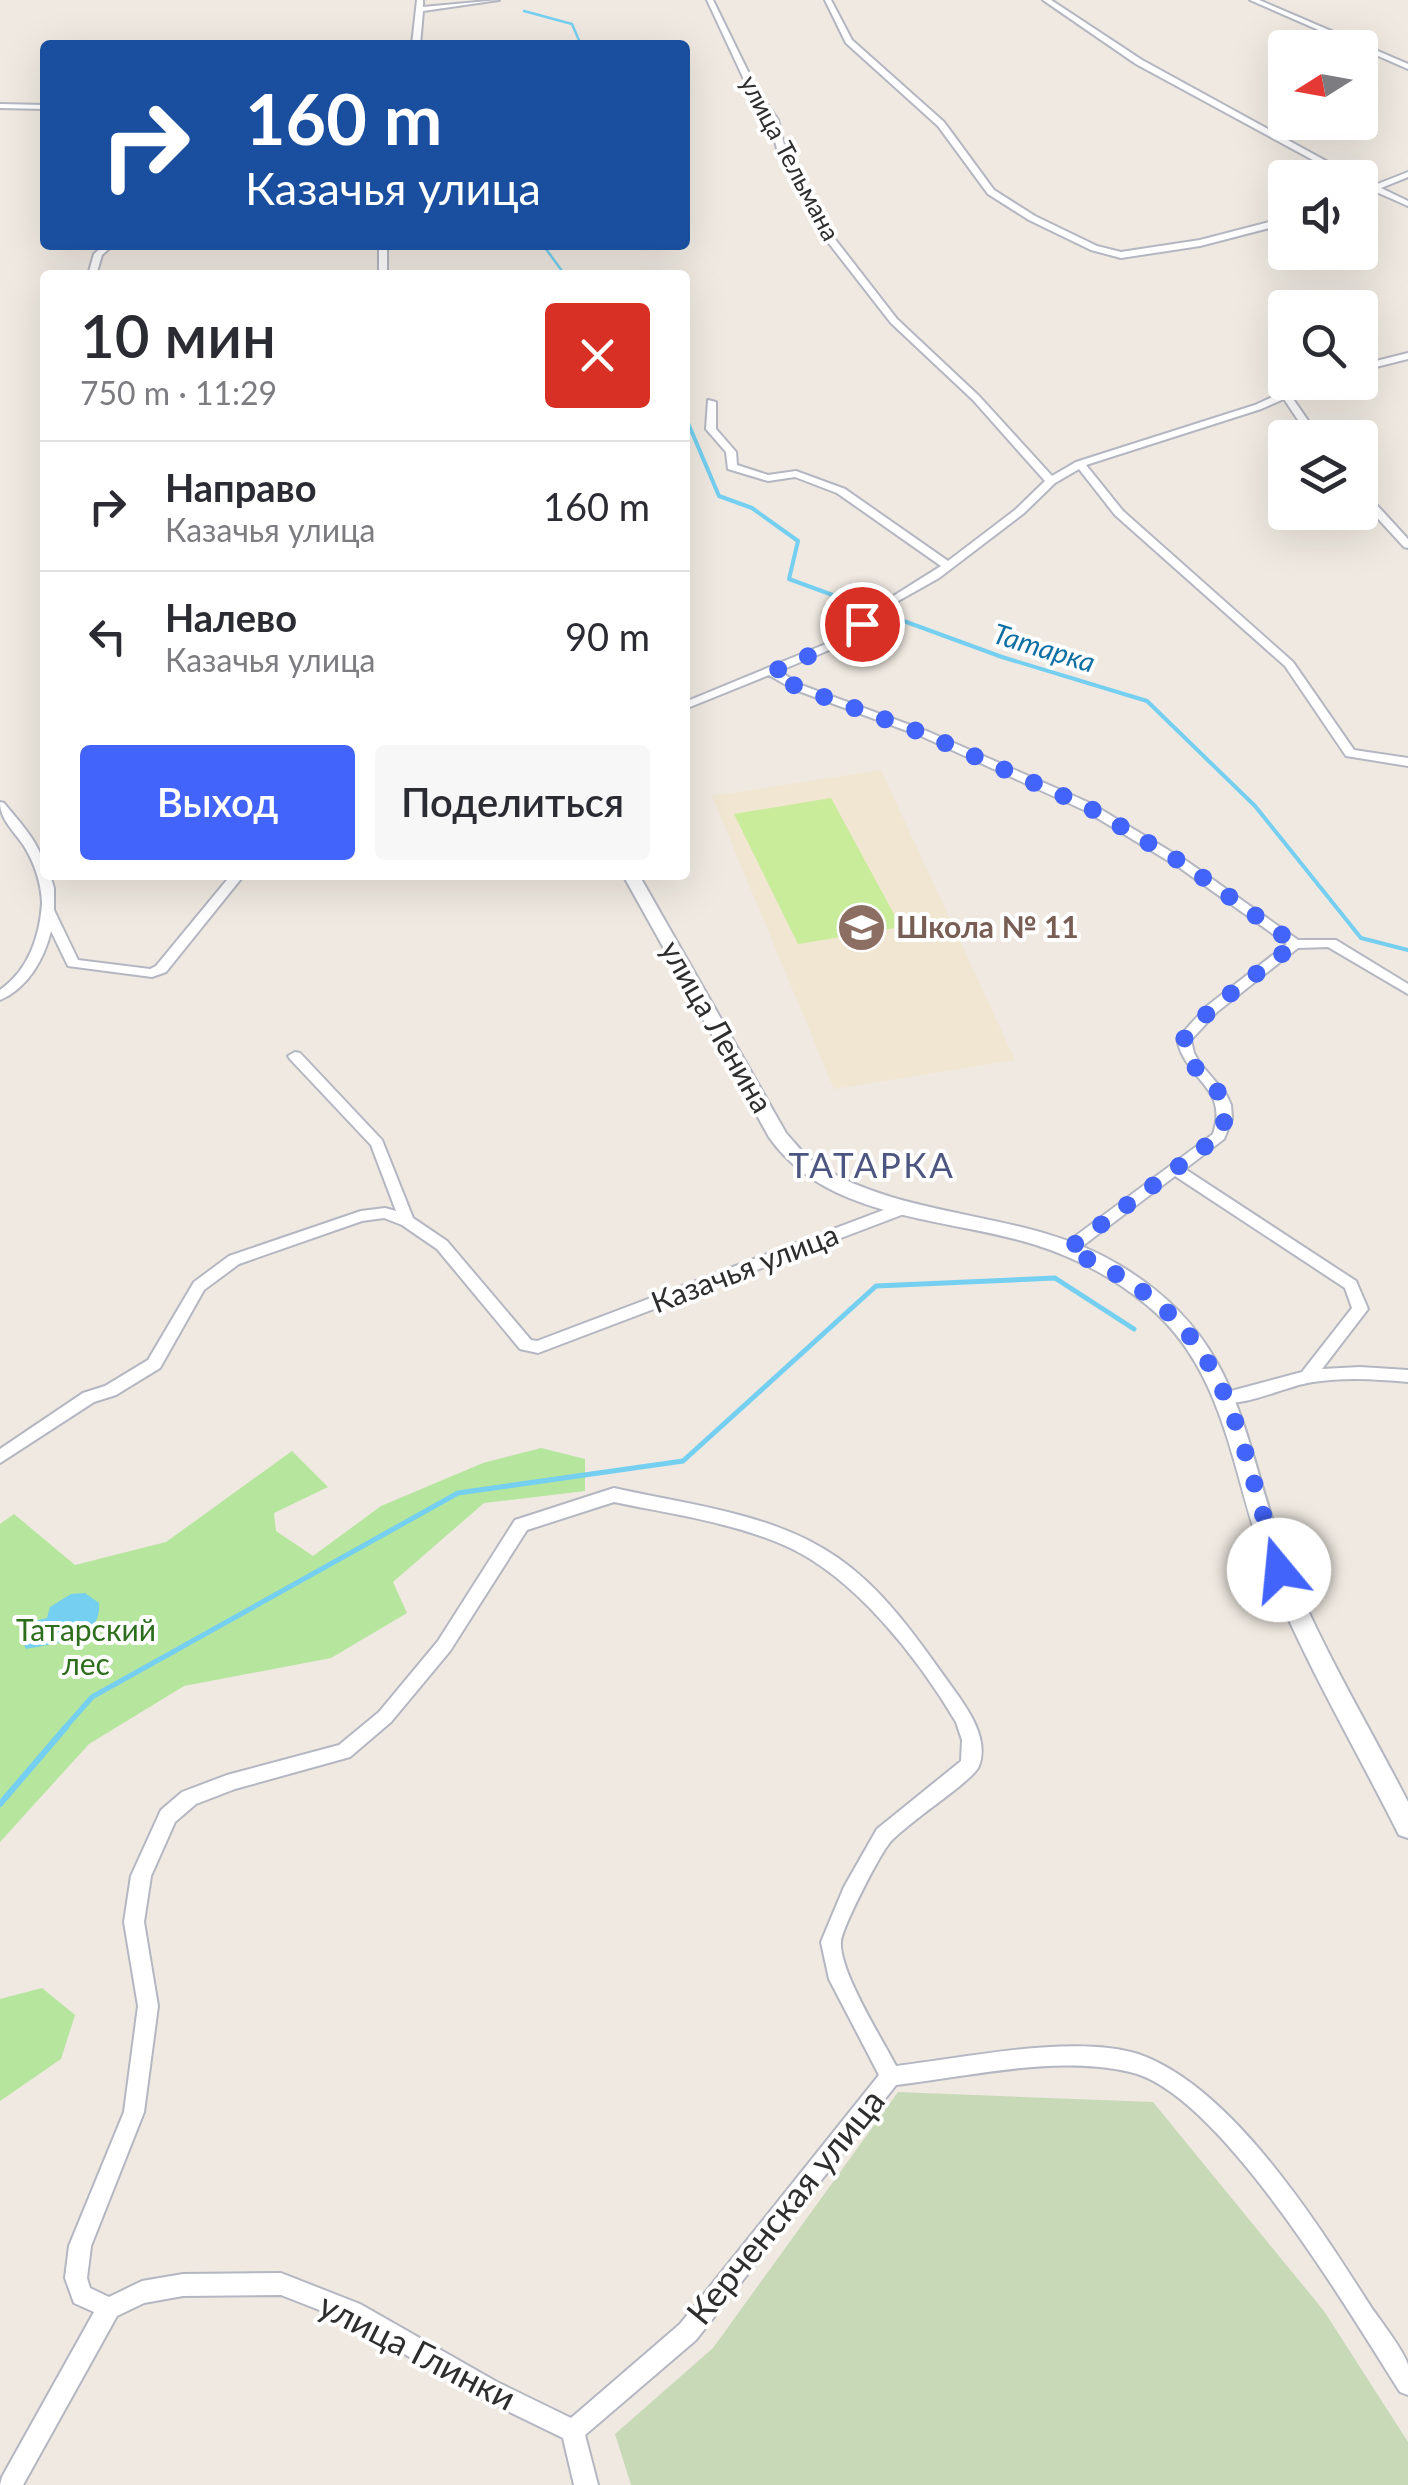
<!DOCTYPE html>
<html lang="ru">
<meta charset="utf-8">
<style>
:root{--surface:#fff;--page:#f7f7f7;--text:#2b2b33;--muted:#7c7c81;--line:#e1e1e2;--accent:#4264fb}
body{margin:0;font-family:Lato,sans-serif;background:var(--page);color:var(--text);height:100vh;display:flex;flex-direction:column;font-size:38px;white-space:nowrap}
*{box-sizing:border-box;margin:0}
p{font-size:32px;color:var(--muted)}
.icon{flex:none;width:55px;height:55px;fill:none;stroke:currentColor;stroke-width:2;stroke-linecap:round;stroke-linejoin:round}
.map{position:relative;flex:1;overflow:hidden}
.panel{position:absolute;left:40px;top:270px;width:650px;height:610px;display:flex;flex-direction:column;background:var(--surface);border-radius:10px;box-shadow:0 10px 40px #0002}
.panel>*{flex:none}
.top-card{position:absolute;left:40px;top:40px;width:650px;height:210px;border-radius:10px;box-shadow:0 10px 40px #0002;background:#1a4fa0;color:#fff;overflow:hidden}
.needle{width:65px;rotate:259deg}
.controls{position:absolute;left:1268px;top:30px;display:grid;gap:20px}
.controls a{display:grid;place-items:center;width:110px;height:110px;border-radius:10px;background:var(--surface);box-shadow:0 10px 40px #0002;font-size:50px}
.pin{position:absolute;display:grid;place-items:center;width:85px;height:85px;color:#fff;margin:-42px;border:5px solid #fff;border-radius:50%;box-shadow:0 2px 10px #0007}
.me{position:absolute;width:110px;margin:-55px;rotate:343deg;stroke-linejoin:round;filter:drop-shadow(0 0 8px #0008)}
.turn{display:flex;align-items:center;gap:35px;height:210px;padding:0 40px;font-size:45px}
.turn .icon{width:130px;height:130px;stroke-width:2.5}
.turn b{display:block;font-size:70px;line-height:85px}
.round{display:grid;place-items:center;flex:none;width:105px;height:105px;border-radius:10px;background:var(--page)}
.headline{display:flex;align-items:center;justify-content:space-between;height:170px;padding:0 40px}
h1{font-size:60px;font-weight:600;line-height:75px}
.cta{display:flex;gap:20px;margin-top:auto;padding:20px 40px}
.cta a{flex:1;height:115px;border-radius:10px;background:var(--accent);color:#fff;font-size:40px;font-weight:600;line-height:115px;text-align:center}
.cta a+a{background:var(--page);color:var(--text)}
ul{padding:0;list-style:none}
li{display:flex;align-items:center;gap:30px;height:130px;padding:0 40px;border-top:2px solid var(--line)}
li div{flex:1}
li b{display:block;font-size:38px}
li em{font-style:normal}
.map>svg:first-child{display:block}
</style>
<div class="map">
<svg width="1408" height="2485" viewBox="0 0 1408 2485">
<rect width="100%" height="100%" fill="#efe9e1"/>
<!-- education -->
<path fill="#f0e6d1" d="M881 770 1015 1060 834 1089 712 796Z"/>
<!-- green -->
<g fill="#b6e59e">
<path d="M541 1448 585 1459V1491L484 1503 393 1582 407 1613 331 1658 184 1686 89 1744 0 1842V1524L14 1514 75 1565 166 1542 292 1451 328 1487 274 1513 276 1531 313 1556 381 1506 483 1463Z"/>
<path d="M42 1988 75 2015 61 2059 0 2101V1999Z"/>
</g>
<!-- cemetery -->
<path fill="#c8d9b8" d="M898 2092 1153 2102 1324 2311 1408 2442V2485H631L615 2434 713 2348Z"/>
<!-- pitch -->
<path fill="#c9ec9a" d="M831 798 901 927 798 944 734 814Z"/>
<!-- water -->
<path fill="#75cff0" d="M85 1593 99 1603C102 1642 54 1643 26 1649L21 1638 30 1622 47 1618 50 1607 71 1594Z"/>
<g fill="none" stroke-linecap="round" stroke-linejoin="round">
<!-- stream-far3 -->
<g stroke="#75cff0" stroke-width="2.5">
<path d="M524 11 572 24 581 45"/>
<path d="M552 245 546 249 565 275"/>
</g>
<!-- stream-far2 -->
<path stroke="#75cff0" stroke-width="4" d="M685 416 719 496 752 508 798 541 789 579 1002 657 1147 701 1255 806 1361 938 1408 950"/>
<!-- stream-far1 -->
<path stroke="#75cff0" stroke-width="5" d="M64 1729 92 1697 458 1493 683 1461 876 1286 1055 1278 1134 1329"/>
<!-- stream -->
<path stroke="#75cff0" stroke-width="6" d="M0 1804 66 1727"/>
<defs>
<g id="minor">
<path d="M417 0H423V7L499 0 423 11 420 45H412Z"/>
<path d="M707 0H713L756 88 778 120 786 153 831 234 897 319 979 396 1052 476 1076 462 1255 405 1305 382H1318L1291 396 1320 438H1310L1284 399 1261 409 1086 465 1123 511 1293 662 1354 750 1408 758V766L1346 756 1285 666 1115 515 1079 469 1055 483 1023 514 939 578 891 605 886 602 887 600 941 566 837 493 795 477 768 481 728 469 726 452 706 429 708 400 716 402V429L736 452 737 465 768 475 796 471 845 489 948 561 1015 510 1045 481 973 400 891 323 824 237 778 153 770 120 748 88Z"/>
<path d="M825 0H831L852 40 944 122 994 190 1035 216 1097 246 1121 252 1200 240 1285 218V224L1200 246 1121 258 1091 250 1029 220 988 194 938 126 846 43Z"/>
<path d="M1043 0H1051L1142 60 1357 178H1346L1136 64Z"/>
<path d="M1250 0H1259L1408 64V69Z"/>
<path d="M0 104 45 105V109L0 108Z"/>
<path d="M1408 172V177L1381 188 1408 201V206L1374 191 1360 196V191L1368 188 1360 184V179L1375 185Z"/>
<path d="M104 245H113L102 255 96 275H88L94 254Z"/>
<rect x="379" y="245" width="8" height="30"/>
<path d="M1408 353V359L1360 371V365Z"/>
<path d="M1360 490 1364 491 1408 539V548L1404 547 1360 499Z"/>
<path d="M862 621 868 624 858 638 779 671 801 685 929 732 1092 804 1188 862 1298 940H1336L1408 984V994L1328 947 1298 948 1217 1012 1191 1040 1194 1053 1199 1062 1226 1094 1231 1105 1232 1119 1224 1139 1185 1169 1356 1281 1368 1309 1322 1369 1360 1367 1408 1370V1382C1376 1379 1344 1377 1313 1382 1285 1386 1247 1407 1220 1402L1218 1398 1220 1394 1302 1372 1352 1308 1345 1288 1175 1176 1072 1254H1062L1059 1250 1062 1246 1213 1134C1229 1086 1186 1082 1177 1039L1207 1006 1287 944 1180 868 1084 810 921 736 793 689 769 675 685 709V702L850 634 858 622Z"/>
<path d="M0 802 4 803C21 824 45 848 45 875H50L54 888V910L78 960 150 969 156 966 231 875H244L166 972 152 977 68 966 51 931C44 959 28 988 0 1000V990C29 970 40 935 42 903 41 882 35 864 24 846 15 832 0 820 0 802Z"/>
<path d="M295 1052 300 1053 382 1140 413 1218 447 1241 531 1340 537 1341 902 1203 907 1202 914 1207 912 1211 538 1353 520 1349 437 1249 402 1225 384 1218 362 1221 239 1264 204 1290 160 1368 116 1395 94 1402 0 1463V1449L83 1393 105 1386 148 1360 194 1282 229 1256 361 1211 385 1208 396 1211 371 1145 290 1059 288 1056Z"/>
<path d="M614 1488C689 1505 774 1513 838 1558 884 1590 917 1638 949 1683 965 1705 990 1737 979 1766 975 1777 933 1806 922 1815 912 1823 901 1831 892 1840 881 1851 843 1926 841 1941 838 1969 882 2039 896 2066 963 2058 1075 2034 1138 2054 1232 2086 1319 2226 1371 2307 1380 2320 1405 2352 1408 2365 1408 2373 1408 2386 1408 2395L1400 2392C1350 2314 1220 2092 1130 2072 1055 2055 972 2076 896 2085L696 2340 585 2435 598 2485H574L563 2438 481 2398 345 2320 281 2295 183 2296 144 2303 117 2316 23 2485H0L2 2477 94 2312 74 2303 65 2278 69 2246 124 2112 138 2006 124 1922 131 1876 161 1810 182 1792 227 1775 339 1745 379 1712 438 1641 515 1520ZM614 1502C671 1514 732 1522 786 1546 855 1577 918 1658 956 1722L962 1740 961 1761 877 1829 844 1887 821 1942 829 1979 879 2075 680 2324 571 2418 497 2382 360 2304 281 2273 183 2274 142 2281 109 2297 90 2288 87 2278 91 2246 144 2112 158 2006 144 1922 151 1876 175 1822 196 1804 235 1789 350 1757 391 1722 450 1651 527 1530Z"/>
</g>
<path id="tertiary" d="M623 875H639L786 1133C796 1144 805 1157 818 1165 909 1222 1027 1209 1119 1265 1249 1342 1241 1448 1291 1572 1324 1652 1369 1726 1408 1802V1838L1399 1835C1355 1747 1304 1662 1268 1571 1232 1479 1228 1373 1148 1306 1116 1279 1077 1258 1036 1245 949 1217 827 1221 769 1137Z"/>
</defs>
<!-- minor casing -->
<use href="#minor" stroke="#b4b7c1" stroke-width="4"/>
<!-- tertiary casing -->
<use href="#tertiary" stroke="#b4b7c1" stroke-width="4"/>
<!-- minor -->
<use href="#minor" fill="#fff" fill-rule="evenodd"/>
<!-- tertiary -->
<use href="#tertiary" fill="#fff" fill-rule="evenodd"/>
</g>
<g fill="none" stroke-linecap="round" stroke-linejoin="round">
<!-- route -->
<path stroke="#4264fb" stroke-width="18" stroke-dasharray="0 32.4" d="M862 624 854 636 772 672 797 687 925 734 1088 807 1184 864 1295 944 1212 1008 1184 1039C1185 1082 1244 1084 1219 1136L1067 1250C1231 1319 1232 1417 1279 1570"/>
</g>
<!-- icons -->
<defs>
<symbol id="school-disc" viewBox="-11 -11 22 22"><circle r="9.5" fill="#8d6e63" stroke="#fff"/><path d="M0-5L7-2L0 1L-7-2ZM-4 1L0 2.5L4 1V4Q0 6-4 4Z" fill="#fff"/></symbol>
</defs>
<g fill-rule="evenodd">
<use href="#school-disc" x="834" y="900" width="55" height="55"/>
</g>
<g text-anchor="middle" stroke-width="8" stroke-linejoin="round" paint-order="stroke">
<!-- far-street labels -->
<g font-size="25" fill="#2e2e2e" stroke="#fff">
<text transform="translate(790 158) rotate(62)" y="9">улица Тельмана</text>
</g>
<!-- far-water labels -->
<g font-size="28" font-style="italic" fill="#0d6fa3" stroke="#fff">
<text transform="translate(1044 648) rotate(17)" y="10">Татарка</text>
</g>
<!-- education labels -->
<g font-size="30" font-weight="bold" fill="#785e54" stroke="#fff" text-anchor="start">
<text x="896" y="938">Школа № 11</text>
</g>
<!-- street labels -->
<g font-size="30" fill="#2e2e2e" stroke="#fff">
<text transform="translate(716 1027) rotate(60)" y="10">улица Ленина</text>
<text transform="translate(745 1269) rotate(-21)" y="10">Казачья улица</text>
</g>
<!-- park labels -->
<g font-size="30" fill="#2c6e1b" stroke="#fff">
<text x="86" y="1641">Татарский<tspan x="86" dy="34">лес</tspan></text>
</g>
<!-- quarter labels -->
<g font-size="35" letter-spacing="2.5" fill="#4d5680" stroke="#fff">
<text x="872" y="1178">ТАТАРКА</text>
</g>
<!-- near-street labels -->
<g font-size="35" fill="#2e2e2e" stroke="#fff">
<text transform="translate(786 2207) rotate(-51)" y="12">Керченская улица</text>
<text transform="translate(417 2352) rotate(27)" y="12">улица Глинки</text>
</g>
</g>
</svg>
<div class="controls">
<a><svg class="needle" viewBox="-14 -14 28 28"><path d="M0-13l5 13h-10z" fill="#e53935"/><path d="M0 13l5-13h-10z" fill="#7c7c81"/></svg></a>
<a><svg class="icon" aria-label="sound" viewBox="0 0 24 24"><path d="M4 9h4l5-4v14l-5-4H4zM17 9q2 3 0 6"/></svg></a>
<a><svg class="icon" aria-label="search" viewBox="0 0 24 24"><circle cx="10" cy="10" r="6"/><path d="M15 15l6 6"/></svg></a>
<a><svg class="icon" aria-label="layers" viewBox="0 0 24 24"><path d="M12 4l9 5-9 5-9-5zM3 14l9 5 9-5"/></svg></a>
</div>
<div class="pin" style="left:862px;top:624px;background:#d93025"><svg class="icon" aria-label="arrive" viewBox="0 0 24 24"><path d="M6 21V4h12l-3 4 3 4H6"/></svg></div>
<svg class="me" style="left:1279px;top:1570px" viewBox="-20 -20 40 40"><circle r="19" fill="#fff"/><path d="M0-13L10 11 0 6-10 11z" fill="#4264fb"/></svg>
<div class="top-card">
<div class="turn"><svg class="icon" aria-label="right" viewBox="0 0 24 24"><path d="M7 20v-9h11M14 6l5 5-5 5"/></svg><div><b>160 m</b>Казачья улица</div></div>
</div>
<section class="panel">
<div class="headline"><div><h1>10 мин</h1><p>750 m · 11:29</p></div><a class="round" style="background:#d93025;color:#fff"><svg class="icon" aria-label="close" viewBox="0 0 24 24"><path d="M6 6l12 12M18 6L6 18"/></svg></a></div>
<ul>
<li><svg class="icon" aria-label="right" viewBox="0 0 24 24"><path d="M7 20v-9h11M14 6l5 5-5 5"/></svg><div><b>Направо</b><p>Казачья улица</p></div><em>160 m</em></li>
<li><svg class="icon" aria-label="left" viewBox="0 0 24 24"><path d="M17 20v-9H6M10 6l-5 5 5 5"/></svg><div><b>Налево</b><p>Казачья улица</p></div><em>90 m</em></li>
</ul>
<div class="cta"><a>Выход</a><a>Поделиться</a></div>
</section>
</div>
